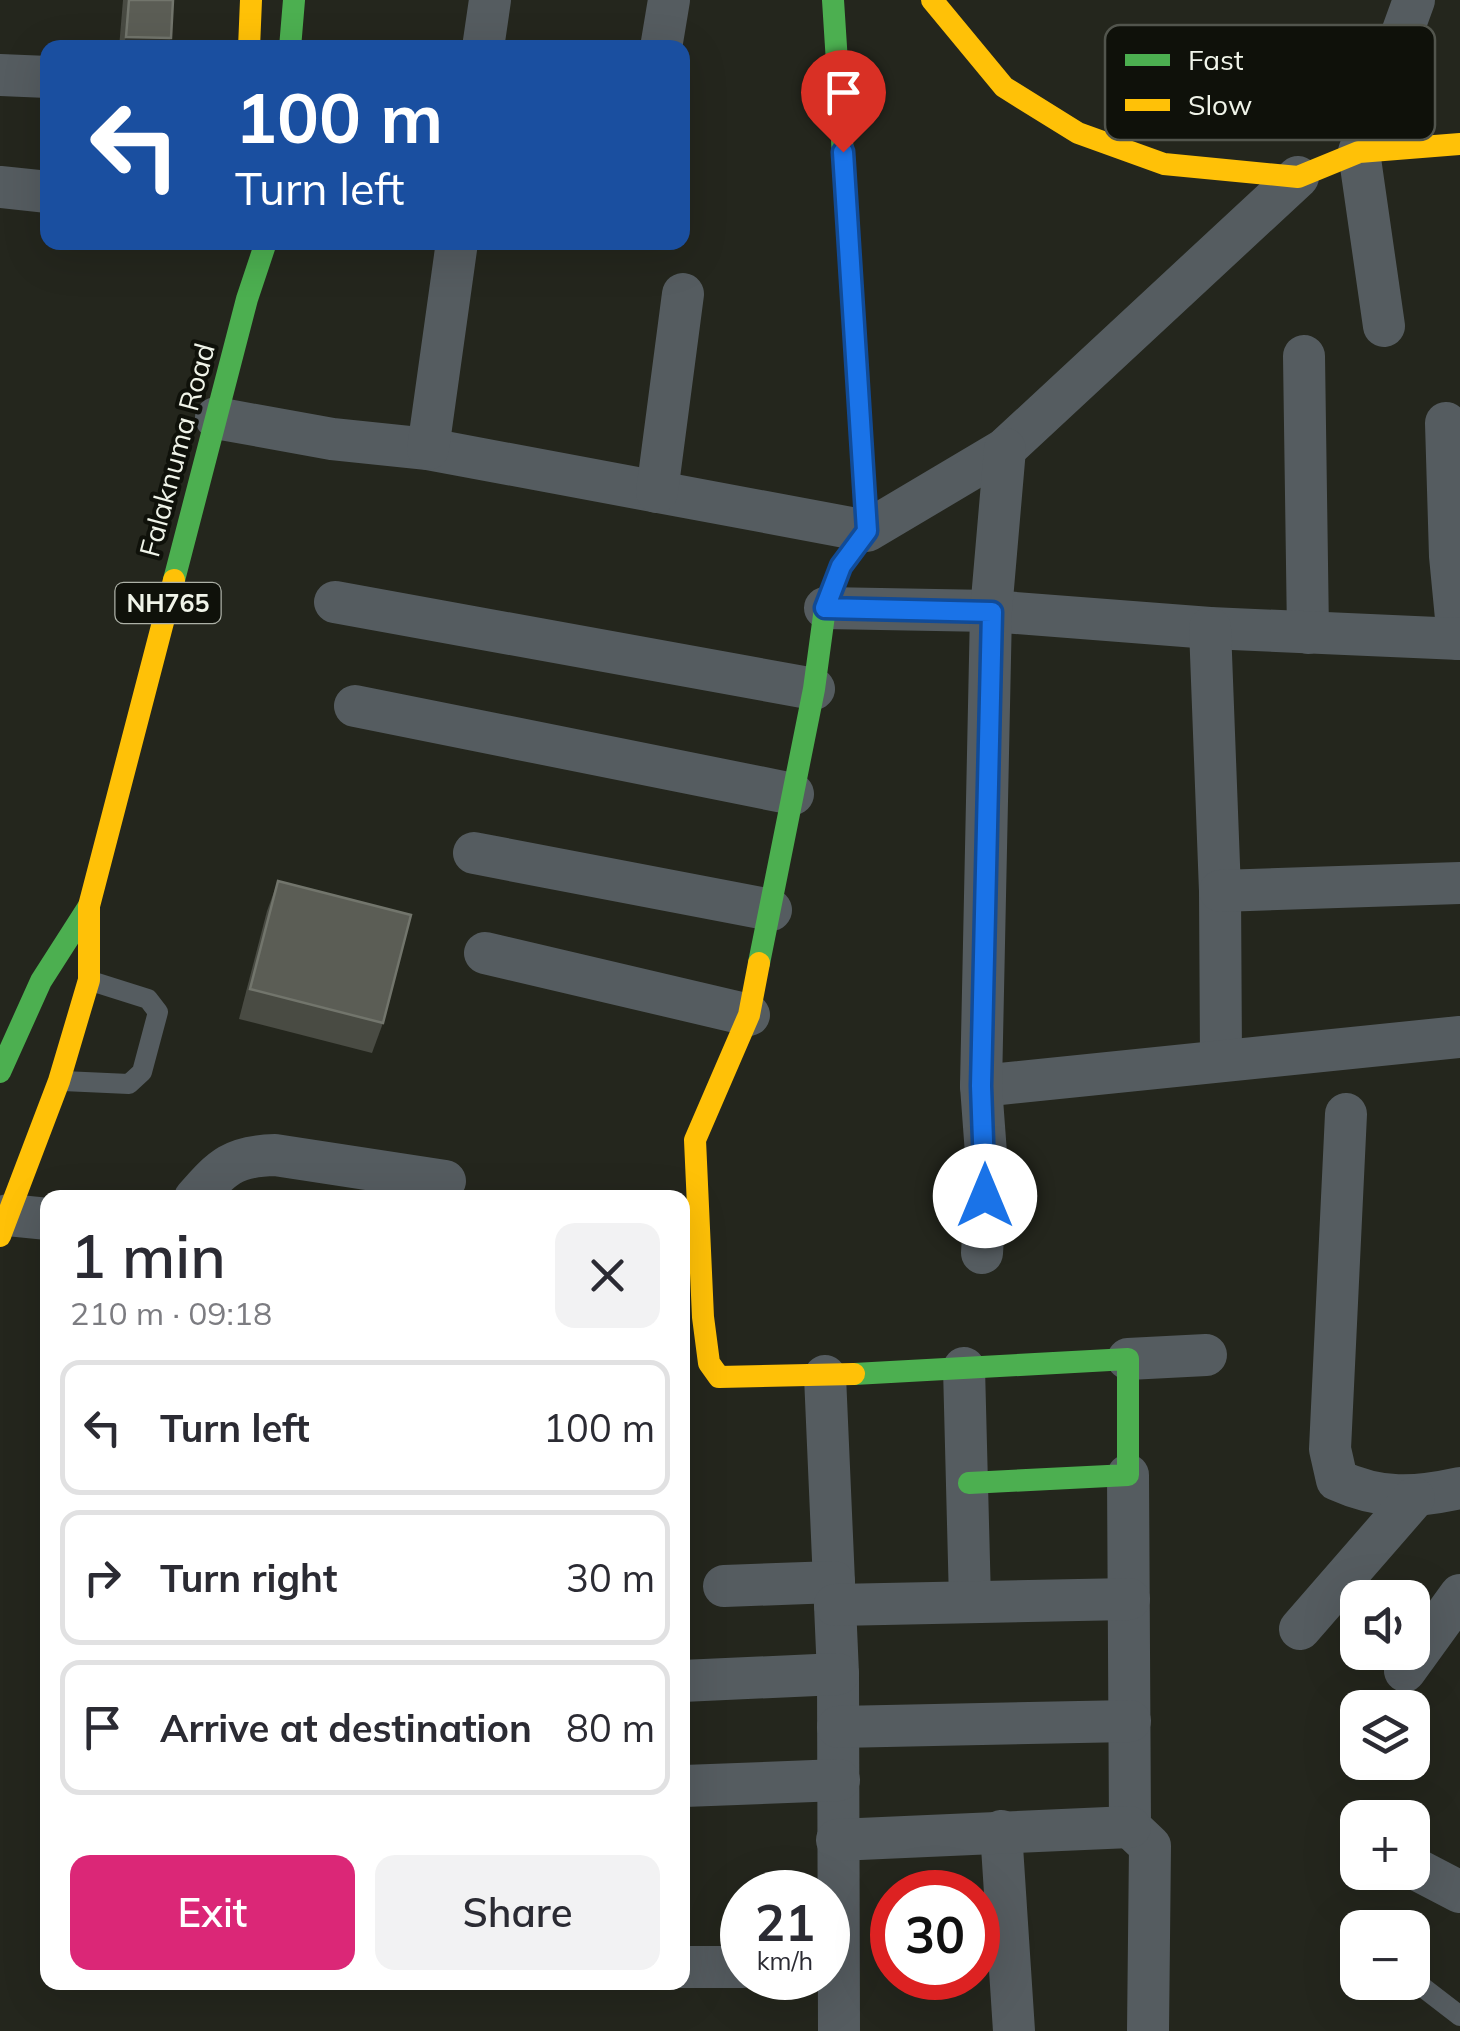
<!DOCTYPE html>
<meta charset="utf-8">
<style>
:root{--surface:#fff;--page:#f2f2f3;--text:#2b2b33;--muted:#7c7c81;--line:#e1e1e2;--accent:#db2777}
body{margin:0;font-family:Mulish,sans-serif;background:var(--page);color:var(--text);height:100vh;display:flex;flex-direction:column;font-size:38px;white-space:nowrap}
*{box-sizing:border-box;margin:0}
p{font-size:32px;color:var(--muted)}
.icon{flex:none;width:55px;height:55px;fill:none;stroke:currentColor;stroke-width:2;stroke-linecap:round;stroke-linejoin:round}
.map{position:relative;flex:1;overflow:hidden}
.details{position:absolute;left:40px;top:1190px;width:650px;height:800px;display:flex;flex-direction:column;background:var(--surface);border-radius:20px;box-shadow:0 10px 40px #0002}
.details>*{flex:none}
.banner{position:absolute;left:40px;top:40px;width:650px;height:210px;border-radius:20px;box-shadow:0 10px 40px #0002;background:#1a4fa0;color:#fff;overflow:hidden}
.buttons{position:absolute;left:1340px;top:1580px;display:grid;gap:20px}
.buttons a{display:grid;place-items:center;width:90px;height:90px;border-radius:20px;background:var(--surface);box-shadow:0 10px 40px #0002;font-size:50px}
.speed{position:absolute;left:720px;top:1870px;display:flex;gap:20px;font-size:50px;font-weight:700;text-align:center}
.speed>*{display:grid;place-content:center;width:130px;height:130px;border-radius:50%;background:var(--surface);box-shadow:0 10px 40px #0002;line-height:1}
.speed small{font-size:25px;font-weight:400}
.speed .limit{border:15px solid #d22;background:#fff;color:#111}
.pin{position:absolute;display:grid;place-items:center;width:85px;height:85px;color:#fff;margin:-102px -42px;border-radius:50% 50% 50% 0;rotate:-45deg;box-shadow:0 0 10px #0007}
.pin .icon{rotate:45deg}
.me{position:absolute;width:110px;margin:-55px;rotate:0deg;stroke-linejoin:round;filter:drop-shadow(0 0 8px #0008)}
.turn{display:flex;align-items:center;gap:35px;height:210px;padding:0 30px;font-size:45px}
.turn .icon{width:130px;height:130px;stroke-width:2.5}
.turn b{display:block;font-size:70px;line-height:85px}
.round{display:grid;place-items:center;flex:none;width:105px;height:105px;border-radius:20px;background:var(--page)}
.summary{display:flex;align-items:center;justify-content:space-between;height:170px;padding:0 30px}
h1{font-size:60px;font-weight:600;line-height:75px}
.cta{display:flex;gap:20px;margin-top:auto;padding:20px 30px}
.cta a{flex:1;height:115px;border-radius:20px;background:var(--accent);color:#fff;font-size:40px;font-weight:600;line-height:115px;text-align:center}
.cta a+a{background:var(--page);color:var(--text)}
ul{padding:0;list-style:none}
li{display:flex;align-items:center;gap:30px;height:135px;margin:0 20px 15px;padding:0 10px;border:5px solid var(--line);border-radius:20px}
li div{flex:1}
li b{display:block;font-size:38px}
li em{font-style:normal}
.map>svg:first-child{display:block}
</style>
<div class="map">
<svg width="1460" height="2031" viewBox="0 0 1460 2031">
<rect width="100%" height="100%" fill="#24261d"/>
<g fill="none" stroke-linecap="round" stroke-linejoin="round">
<!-- lane -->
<g stroke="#555c60" stroke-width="20">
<path d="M63 1081 129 1084 142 1072 158 1012 148 999 91 981"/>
<path d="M1412 1979 1460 2016"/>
</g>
<!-- street -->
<g stroke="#555c60" stroke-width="42">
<path d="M483 48 490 0"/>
<path d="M661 48 669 0"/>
<path d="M0 75 48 77"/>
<path d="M0 187 48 192"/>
<path d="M1384 326 1359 152 1414 0"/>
<path d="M1304 356 1308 633"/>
<path d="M216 418 332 439 428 449 867 531 1005 449 1298 177"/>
<path d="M1446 423 1450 556 1458 639"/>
<path d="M428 449 457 242"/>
<path d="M657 492 683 294"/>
<path d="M335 602 814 689"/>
<path d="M825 608 991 611 1210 628 1460 639"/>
<path d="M1210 628 1220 891 1221 1059"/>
<path d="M355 706 793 794"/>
<path d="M474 853 771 910"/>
<path d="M1220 891 1460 883"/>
<path d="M485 953 749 1015"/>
<path d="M981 1086 1460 1037"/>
<path d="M1346 1114 1330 1449 1337 1480C1381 1500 1414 1498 1460 1488"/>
<path d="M195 1198C222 1167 233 1156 275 1155L445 1181"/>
<path d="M8 1215 48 1219"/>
<path d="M982 1253 987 1167 981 1086 991 611 1005 449"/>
<path d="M1128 1359 1206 1355"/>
<path d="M964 1368 970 1601"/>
<path d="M825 1376 838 1674 839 2031"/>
<path d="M1128 1475 1130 1827 1150 1846 1148 2031"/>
<path d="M724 1586 834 1582"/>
<path d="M835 1605 1129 1599"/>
<path d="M1300 1629 1414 1498"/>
<path d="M1405 1671 1460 1595"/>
<path d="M682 1681 838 1674"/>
<path d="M838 1727 1130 1721"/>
<path d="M684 1786 839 1780"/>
<path d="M1001 1831 1014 2031"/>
<path d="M837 1840 1130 1827"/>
<path d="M1412 1867 1460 1892"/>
<path d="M682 1967H742"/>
</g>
<!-- fast -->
<g stroke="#4caf50" stroke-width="22">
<path d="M290 48 294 0"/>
<path d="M174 580 247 299 266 242"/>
<path d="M759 963 814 689 825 608 841 566 867 531 833 0"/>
<path d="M0 1072 41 981 89 906"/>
<path d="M854 1374 1128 1359V1475L969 1483"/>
</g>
<!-- slow -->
<g stroke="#ffc107" stroke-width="22">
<path d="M932 0 1004 87 1078 133 1164 164 1298 177 1359 152 1460 144"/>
<path d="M249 48 251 0"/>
<path d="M759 963 749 1015 695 1140 703 1317 709 1363 719 1377 854 1374"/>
<path d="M0 1236 59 1081 89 980V906L174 580"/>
</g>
</g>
<!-- wall -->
<g fill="#494b43">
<path d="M123 0H173L168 48H119Z"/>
<path d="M278 881 383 1023 372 1053 239 1019 267 911Z"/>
</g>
<!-- shaded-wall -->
<path fill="#32342d" d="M126 37 171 38 168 48H122Z"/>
<!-- building -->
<g fill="#5b5d55" stroke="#72756c" stroke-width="2.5">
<path d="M129 0H173L171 38 126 37Z"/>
<path d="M278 881 411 915 383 1023 250 989Z"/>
</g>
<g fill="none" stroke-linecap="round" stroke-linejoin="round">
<defs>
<path id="route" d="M843 152 867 531 841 566 825 608 992 612 981 1086 985 1196"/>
</defs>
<!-- route casing -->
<use href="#route" stroke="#114b97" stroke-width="25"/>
<!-- route -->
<use href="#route" stroke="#1a73e8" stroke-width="18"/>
</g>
<g text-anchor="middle" stroke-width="8" stroke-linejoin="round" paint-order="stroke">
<!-- shield labels -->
<rect fill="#0f110a" stroke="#acb0a6" stroke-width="2.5" x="115.5" y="583" width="105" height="40" rx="8"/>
<g font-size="25" font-weight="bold" fill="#f0f4e9">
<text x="168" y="612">NH765</text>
</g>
<!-- street labels -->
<g font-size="28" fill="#f0f4e9" stroke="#0f110a">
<text transform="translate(177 450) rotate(-75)" y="10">Falaknuma Road</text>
</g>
</g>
<!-- legend -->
<rect x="1105" y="25" width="330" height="115" rx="15" fill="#0f110a" stroke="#52554d" stroke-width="2.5"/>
<rect x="1125" y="54" width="45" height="12" fill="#4caf50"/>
<rect x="1125" y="99" width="45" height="12" fill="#ffc107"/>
<g font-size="28" fill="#f0f4e9">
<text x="1188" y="70">Fast</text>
<text x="1188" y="115">Slow</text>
</g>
</svg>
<div class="buttons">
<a><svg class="icon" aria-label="sound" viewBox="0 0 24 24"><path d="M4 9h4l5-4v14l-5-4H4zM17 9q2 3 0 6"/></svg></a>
<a><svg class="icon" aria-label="layers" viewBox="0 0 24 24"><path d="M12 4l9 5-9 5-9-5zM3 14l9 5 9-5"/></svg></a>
<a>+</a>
<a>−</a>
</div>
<div class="speed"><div>21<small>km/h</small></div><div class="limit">30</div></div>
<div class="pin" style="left:843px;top:152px;background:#d93025"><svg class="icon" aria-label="arrive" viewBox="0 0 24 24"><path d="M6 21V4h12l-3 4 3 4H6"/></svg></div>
<svg class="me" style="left:985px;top:1196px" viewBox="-20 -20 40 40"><circle r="19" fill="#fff"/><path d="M0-13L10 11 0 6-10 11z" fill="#1a73e8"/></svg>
<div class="banner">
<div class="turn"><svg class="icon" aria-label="left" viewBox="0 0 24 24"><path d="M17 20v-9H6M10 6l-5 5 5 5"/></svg><div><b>100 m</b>Turn left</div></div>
</div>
<section class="details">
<div class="summary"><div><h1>1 min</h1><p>210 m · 09:18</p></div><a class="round"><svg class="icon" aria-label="close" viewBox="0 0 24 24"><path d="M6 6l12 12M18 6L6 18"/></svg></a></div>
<ul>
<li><svg class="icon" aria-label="left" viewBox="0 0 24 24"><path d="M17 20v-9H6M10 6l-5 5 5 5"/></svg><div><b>Turn left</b></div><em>100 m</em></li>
<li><svg class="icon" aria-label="right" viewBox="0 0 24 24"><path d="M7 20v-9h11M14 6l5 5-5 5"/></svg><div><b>Turn right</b></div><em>30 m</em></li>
<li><svg class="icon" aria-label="arrive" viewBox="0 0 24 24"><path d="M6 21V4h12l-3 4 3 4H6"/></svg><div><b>Arrive at destination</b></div><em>80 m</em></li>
</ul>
<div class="cta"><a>Exit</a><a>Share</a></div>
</section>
</div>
